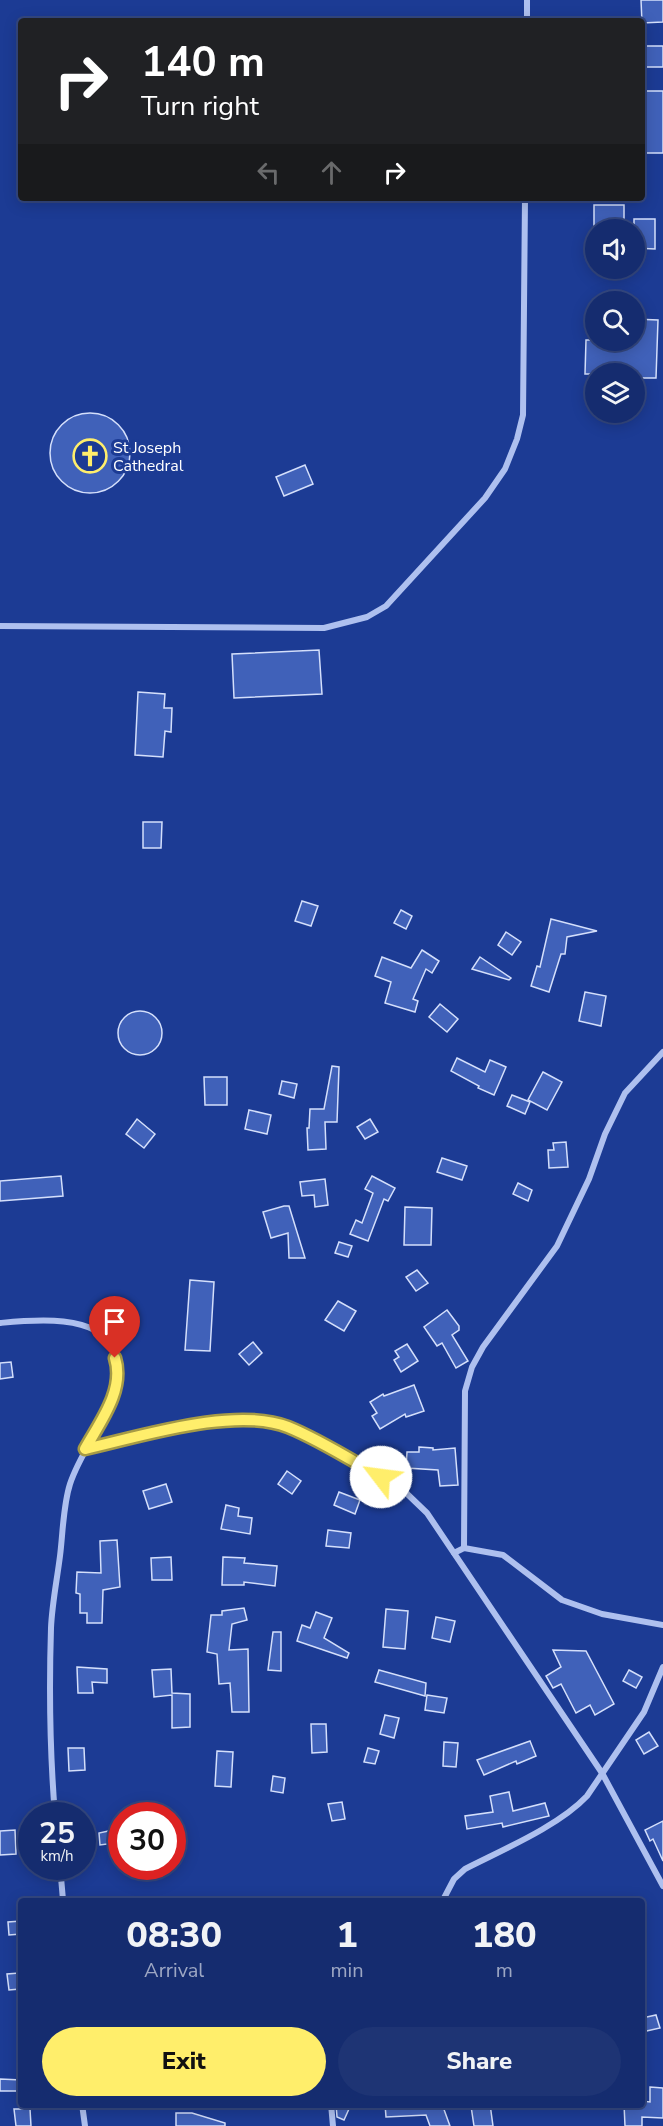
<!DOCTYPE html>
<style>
:root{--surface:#152c6f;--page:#1e3474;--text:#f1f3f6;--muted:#9da7c3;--line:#344882;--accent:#ffee6b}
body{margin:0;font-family:"Nunito Sans",sans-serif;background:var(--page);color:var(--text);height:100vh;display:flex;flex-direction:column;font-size:22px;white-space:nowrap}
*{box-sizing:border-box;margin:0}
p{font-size:20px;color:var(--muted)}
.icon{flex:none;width:33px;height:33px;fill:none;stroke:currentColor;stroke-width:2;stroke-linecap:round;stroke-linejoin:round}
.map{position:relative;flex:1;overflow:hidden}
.drawer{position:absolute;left:18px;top:1898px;width:627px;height:210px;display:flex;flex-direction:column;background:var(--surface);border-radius:6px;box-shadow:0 3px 15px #0003,0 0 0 2px var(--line)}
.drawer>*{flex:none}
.guide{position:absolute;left:18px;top:18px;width:627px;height:183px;border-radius:6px;box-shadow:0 3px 15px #0003,0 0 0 2px var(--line);background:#202124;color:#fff;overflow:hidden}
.buttons{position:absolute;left:585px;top:219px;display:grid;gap:12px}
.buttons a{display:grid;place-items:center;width:60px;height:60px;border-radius:50%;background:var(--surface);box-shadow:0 3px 15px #0003,0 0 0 2px var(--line);font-size:30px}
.speed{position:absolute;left:18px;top:1802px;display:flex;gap:12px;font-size:30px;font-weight:700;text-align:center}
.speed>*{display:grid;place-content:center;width:78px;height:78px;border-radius:50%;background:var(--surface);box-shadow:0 3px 15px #0003,0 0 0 2px var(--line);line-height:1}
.speed small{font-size:15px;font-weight:400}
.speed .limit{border:9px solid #d22;background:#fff;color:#111}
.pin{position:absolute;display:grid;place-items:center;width:51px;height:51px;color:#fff;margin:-62px -26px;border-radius:50% 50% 50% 0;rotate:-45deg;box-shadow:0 0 6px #0007}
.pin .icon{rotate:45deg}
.me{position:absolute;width:66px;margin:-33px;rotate:300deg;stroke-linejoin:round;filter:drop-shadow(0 0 4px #0008)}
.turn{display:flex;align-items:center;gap:21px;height:126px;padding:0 24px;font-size:27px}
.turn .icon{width:78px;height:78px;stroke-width:2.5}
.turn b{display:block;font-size:42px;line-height:51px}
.lanes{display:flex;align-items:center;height:57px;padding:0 24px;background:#0003;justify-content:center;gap:30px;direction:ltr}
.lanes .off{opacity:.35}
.eta{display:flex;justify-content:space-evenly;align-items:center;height:102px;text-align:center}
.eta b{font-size:36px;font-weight:800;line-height:42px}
.cta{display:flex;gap:12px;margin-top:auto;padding:12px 24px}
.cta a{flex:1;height:69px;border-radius:36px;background:var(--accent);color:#111;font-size:24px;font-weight:800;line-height:69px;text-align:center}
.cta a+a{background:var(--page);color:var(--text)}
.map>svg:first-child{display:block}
</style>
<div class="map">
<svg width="663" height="2126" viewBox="0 0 663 2126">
<rect width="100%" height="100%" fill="#1c3b94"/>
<!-- building -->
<g fill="#4061b9" stroke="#d4dffb" stroke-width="1.5">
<path d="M641 0H663V22L642 23Z"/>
<rect x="642" y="46" width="21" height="21"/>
<rect x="642" y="91" width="21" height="62"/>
<rect x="594" y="205" width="30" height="25"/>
<path d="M634 219H655V249L634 248Z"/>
<path d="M634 319 658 320 656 378H634V374H585L586 340H634Z"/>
<circle cx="90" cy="453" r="40"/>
<path d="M305 465 313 484 284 496 276 477Z"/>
<path d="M319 650 322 694 234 698 232 654Z"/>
<path d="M138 692 165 694 164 708H172L171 732 165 731 163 757 135 755Z"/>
<path d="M143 822H162L161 848H143Z"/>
<path d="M302 901 318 906 311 926 295 921Z"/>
<path d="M401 910 412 916 406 929 394 923Z"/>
<path d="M551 919 597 931 567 937 565 954H561L549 992 531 986 537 966 540 967Z"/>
<path d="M506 932 521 942 512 955 498 945Z"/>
<path d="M422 950 439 961 432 973 426 969 413 999 418 1001 415 1012 385 1003 391 982 375 976 382 957 411 968Z"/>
<path d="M480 957 511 978 509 980 472 969Z"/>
<path d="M585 992 606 996 601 1026 579 1021Z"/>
<path d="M440 1004 458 1019 447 1032 429 1017Z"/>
<circle cx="140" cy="1033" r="22"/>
<path d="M457 1058 485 1072 490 1060 506 1067 494 1095 478 1088 479 1086 451 1071Z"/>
<path d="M332 1066 339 1067 337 1122H325L326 1149 308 1150 307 1128H309L310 1109H324Z"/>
<path d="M543 1072 562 1082 547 1110 528 1100Z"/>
<path d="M204 1077H227V1105H205Z"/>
<path d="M282 1081 297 1084 294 1098 279 1094Z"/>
<path d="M512 1095 530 1102 525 1114 507 1106Z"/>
<path d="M249 1110 271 1115 267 1134 245 1129Z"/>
<path d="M137 1119 155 1134 144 1148 126 1134Z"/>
<path d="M370 1119 378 1132 365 1139 357 1127Z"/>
<path d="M566 1142 568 1167 549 1168 548 1150H554L553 1143Z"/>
<path d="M442 1158 467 1166 462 1180 437 1172Z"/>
<path d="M61 1176 63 1196 0 1201V1181Z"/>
<path d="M372 1176 395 1188 388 1201 384 1199 368 1241 350 1234 356 1220 362 1223 373 1193 365 1189Z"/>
<path d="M325 1179 328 1205 315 1207 314 1195 302 1196 300 1182Z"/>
<path d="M518 1183 532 1190 528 1201 513 1194Z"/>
<path d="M284 1206H289L305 1258H289L288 1233 271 1238 263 1212Z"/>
<path d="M405 1207 432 1208 431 1245H404Z"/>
<path d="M339 1242 352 1246 348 1257 335 1253Z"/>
<path d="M417 1270 428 1283 416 1291 406 1277Z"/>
<path d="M190 1280 214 1282 210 1351 185 1350Z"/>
<path d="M338 1301 356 1311 344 1331 325 1320Z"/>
<path d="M447 1310 459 1326V1330L452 1335 468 1361 456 1368 442 1343 437 1346 424 1327Z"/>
<path d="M253 1342 262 1353 249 1365 239 1354Z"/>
<path d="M407 1344 418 1361 401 1372 394 1360 399 1357 395 1351Z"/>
<path d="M11 1362 13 1377 0 1379V1363Z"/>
<path d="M414 1385 424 1411 406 1417 405 1414 380 1429 372 1416 377 1413 370 1402 383 1394 384 1396Z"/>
<path d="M419 1447 433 1448V1450L455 1448 458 1485 440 1486 438 1470 406 1468 407 1452H419Z"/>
<path d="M287 1471 301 1481 292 1494 278 1484Z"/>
<path d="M166 1484 172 1502 149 1509 143 1491Z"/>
<path d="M339 1492 360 1500 355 1514 334 1505Z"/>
<path d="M226 1505 239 1508 238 1516 252 1518 250 1534 221 1529Z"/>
<path d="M328 1530 351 1533 349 1548 326 1546Z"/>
<path d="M117 1540 120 1587 103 1590 102 1623H87V1613H80V1594L76 1593 77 1572 101 1573 100 1541Z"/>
<path d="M171 1557 172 1580H152L151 1558Z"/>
<path d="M223 1557 245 1558 244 1563 277 1566 275 1586 244 1582V1585H222Z"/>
<path d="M244 1608 247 1620 232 1624 229 1650 248 1649 249 1712H232L230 1683 219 1684 217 1654 207 1652 211 1615H222V1611Z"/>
<path d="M386 1609 408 1611 405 1649 383 1647Z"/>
<path d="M316 1612 332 1618 324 1638 349 1653 347 1658 297 1641 302 1625 310 1628Z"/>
<path d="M436 1617 455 1621 450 1642 432 1638Z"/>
<path d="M273 1632H281V1671L268 1670Z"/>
<path d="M553 1650 586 1651 614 1704 595 1715 590 1705 576 1713 561 1684 553 1688 546 1676 561 1667Z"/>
<path d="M77 1667 107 1669V1683L92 1682 93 1693H78Z"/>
<path d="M171 1669 172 1693 190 1694V1727L172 1728V1695L154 1697 152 1670Z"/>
<path d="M379 1670 426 1683 425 1696 375 1682Z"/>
<path d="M629 1670 642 1677 636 1688 623 1681Z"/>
<path d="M427 1695 447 1698 444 1713 425 1710Z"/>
<path d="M385 1715 399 1718 394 1738 380 1734Z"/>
<path d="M311 1724H326L327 1752 312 1753Z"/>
<path d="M649 1732 658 1746 644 1754 636 1740Z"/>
<path d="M530 1741 536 1756 517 1764 516 1761 484 1775 477 1760Z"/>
<path d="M444 1742 458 1743 456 1767 443 1766Z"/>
<path d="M68 1748H84L85 1770 69 1771Z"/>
<path d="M368 1748 379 1751 375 1764 364 1762Z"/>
<path d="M217 1751 233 1752 231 1787 215 1786Z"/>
<path d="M273 1776 285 1778 283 1793 271 1791Z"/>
<path d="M509 1792 513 1811 545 1803 549 1816 503 1827 502 1823 467 1829 465 1816 493 1812 490 1796Z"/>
<path d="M342 1802 345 1819 332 1821 328 1804Z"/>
<path d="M663 1821V1861L653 1839 650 1841 645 1830Z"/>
<path d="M122 1828V1842L100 1845 99 1833Z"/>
<path d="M15 1830 16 1854 0 1855V1831Z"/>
<path d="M21 1921V1934L9 1935 8 1922Z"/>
<path d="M19 1973 20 1989 9 1990 7 1974Z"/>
<path d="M656 2015 660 2028 642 2032V2018Z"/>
<path d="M0 2079 21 2080V2091H0Z"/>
<path d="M650 2087 663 2088V2118L642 2117V2126H625L624 2104H642V2101L650 2102Z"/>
<path d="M336 2104 349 2109 344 2120 337 2117Z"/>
<path d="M385 2104H442L450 2126H430L426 2115 386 2117Z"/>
<path d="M479 2104H490L493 2126H474L471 2106Z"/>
<path d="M14 2109H30L31 2126H16Z"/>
<path d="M176 2113H192L225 2123V2126H176Z"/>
</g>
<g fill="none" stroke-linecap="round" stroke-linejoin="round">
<!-- minor -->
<g stroke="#aec0ef" stroke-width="6">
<path d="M527 21V0"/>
<path d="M0 626 324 628 367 617 386 606 485 498 505 469 517 439 523 415 525 198"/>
<path d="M0 1323C31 1320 98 1313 113 1349 115 1355 119 1365 119 1371 117 1410 82 1446 70 1484 63 1506 63 1532 60 1556 57 1580 52 1604 51 1628 49 1690 50 1754 55 1815"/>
<path d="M85 1449 212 1421 257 1420 286 1426 320 1443 401 1488 427 1513 602 1773 663 1886"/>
<path d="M464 1548 503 1555 562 1600 602 1614 663 1625"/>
<path d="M454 1553 464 1548 465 1391 472 1367 483 1347 557 1246 589 1179 605 1134 625 1093 663 1052"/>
<path d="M60 1866 63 1900"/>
<path d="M443 1900 454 1879 465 1869C502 1850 559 1826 587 1796L644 1712 663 1667"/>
<path d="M82 2104 85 2126"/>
<path d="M331 2104 333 2126"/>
</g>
</g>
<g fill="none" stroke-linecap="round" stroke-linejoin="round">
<defs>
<path id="route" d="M115 1358C125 1390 100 1422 85 1449 139 1437 235 1406 288 1427 320 1440 351 1460 381 1477"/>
</defs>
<!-- route casing -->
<use href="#route" stroke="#a69b46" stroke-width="15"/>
<!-- route -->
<use href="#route" stroke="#ffee6b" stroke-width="10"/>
</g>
<!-- icons -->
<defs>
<symbol id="church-ring" viewBox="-11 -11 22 22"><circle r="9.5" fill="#1c3b94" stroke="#ffee6b" stroke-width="1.5"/><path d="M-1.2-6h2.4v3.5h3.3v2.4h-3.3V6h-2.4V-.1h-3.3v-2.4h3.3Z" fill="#ffee6b"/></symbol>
</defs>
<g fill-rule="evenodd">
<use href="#church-ring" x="71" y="437" width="38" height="38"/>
</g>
<g text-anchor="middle" stroke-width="6" stroke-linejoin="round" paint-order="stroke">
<!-- poi labels -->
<g font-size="16" fill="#fff" stroke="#1c3b94" text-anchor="start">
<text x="113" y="453">St Joseph<tspan x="113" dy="18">Cathedral</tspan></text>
</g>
</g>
</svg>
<div class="buttons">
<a><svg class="icon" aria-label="sound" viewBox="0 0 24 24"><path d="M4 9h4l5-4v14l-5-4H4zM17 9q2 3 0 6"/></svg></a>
<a><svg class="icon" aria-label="search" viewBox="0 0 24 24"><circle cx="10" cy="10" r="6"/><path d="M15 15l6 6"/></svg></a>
<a><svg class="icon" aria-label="layers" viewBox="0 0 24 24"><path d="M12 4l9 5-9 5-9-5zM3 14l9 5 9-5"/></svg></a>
</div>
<div class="speed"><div>25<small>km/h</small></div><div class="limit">30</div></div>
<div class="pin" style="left:115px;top:1358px;background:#d93025"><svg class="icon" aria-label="arrive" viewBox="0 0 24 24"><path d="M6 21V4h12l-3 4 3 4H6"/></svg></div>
<svg class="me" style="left:381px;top:1477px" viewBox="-20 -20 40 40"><circle r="19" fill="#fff"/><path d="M0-13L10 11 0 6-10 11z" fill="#ffee6b"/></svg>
<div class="guide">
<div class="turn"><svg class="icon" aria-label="right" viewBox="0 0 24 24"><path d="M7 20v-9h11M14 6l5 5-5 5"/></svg><div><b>140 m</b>Turn right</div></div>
<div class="lanes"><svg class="icon off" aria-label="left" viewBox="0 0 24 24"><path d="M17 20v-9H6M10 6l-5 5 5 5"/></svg><svg class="icon off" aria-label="ahead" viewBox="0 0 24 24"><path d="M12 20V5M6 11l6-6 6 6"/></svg><svg class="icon" aria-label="right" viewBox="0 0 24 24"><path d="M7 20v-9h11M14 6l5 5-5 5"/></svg></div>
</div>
<section class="drawer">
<div class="eta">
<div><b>08:30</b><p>Arrival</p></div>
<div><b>1</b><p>min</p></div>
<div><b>180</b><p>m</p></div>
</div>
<div class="cta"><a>Exit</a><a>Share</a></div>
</section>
</div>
